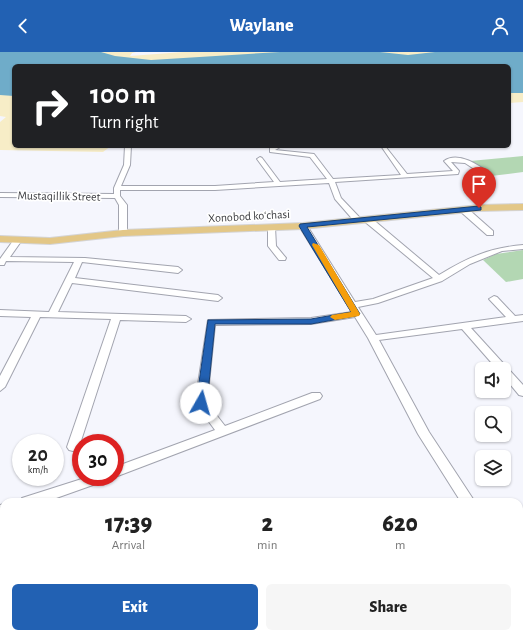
<!DOCTYPE html>
<meta charset="utf-8">
<style>
:root{--surface:#fff;--page:#f6f6f6;--text:#222;--muted:#767676;--accent:#2261b3}
body{margin:0;font-family:"Alegreya Sans",sans-serif;background:var(--page);color:var(--text);height:100vh;display:flex;flex-direction:column;font-size:15px;white-space:nowrap}
*{box-sizing:border-box;margin:0}
p{font-size:13px;color:var(--muted)}
.icon{flex:none;width:22px;height:22px;fill:none;stroke:currentColor;stroke-width:2;stroke-linecap:round;stroke-linejoin:round}
.map{position:relative;flex:1;overflow:hidden}
.sheet{position:absolute;left:0px;top:446px;width:523px;height:140px;display:flex;flex-direction:column;background:var(--surface);border-radius:12px 12px 0 0;box-shadow:0 1px 3px #0004}
.sheet>*{flex:none}
.banner{position:absolute;left:12px;top:12px;width:499px;height:84px;border-radius:6px;box-shadow:0 1px 3px #0004;background:#202124;color:#fff;overflow:hidden}
.buttons{position:absolute;left:475px;top:310px;display:grid;gap:8px}
.buttons a{display:grid;place-items:center;width:36px;height:36px;border-radius:6px;background:var(--surface);box-shadow:0 1px 3px #0004;font-size:20px}
.speed{position:absolute;left:12px;top:382px;display:flex;gap:8px;font-size:20px;font-weight:700;text-align:center}
.speed>*{display:grid;place-content:center;width:52px;height:52px;border-radius:50%;background:var(--surface);box-shadow:0 1px 3px #0004;line-height:1}
.speed small{font-size:10px;font-weight:400}
.speed .limit{border:6px solid #d22;background:#fff;color:#111}
.pin{position:absolute;display:grid;place-items:center;width:34px;height:34px;color:#fff;margin:-41px -17px;border-radius:50% 50% 50% 0;rotate:-45deg;box-shadow:0 0 4px #0007}
.pin .icon{rotate:45deg}
.me{position:absolute;width:44px;margin:-22px;rotate:7deg;stroke-linejoin:round;filter:drop-shadow(0 0 3px #0008)}
.turn{display:flex;align-items:center;gap:14px;height:84px;padding:0 12px;font-size:18px}
.turn .icon{width:52px;height:52px;stroke-width:2.5}
.turn b{display:block;font-size:28px;line-height:34px}
.eta{display:flex;justify-content:space-evenly;align-items:center;height:68px;text-align:center}
.eta b{font-size:24px;font-weight:800;line-height:28px}
.button{display:flex;gap:8px;margin-top:auto;padding:8px 12px}
.button a{flex:1;height:46px;border-radius:6px;background:var(--accent);color:#fff;font-size:16px;font-weight:800;line-height:46px;text-align:center}
.button a+a{background:var(--page);color:var(--text)}
header{display:flex;justify-content:space-between;align-items:center;height:52px;padding:0 12px;background:var(--accent);color:#fff;font-size:18px;font-weight:800}
.map>svg:first-child{display:block}
</style>
<header><svg class="icon" aria-label="back" viewBox="0 0 24 24"><path d="M15 5l-7 7 7 7"/></svg>Waylane<svg class="icon" aria-label="person" viewBox="0 0 24 24"><circle cx="12" cy="8" r="4"/><path d="M4 21q1-7 8-7t8 7"/></svg></header>
<div class="map">
<svg width="523" height="586" viewBox="0 0 523 586">
<rect width="100%" height="100%" fill="#f5f6fd"/>
<!-- green -->
<g fill="#b3d7b3">
<path d="M523 104V120L491 124 470 109Z"/>
<path d="M523 198V227L506 230 483 208 496 202Z"/>
</g>
<!-- sand -->
<path fill="#f7edc7" d="M0 0H136L132 1 130 4 183 0H523V50L509 51V14H14V94H111L103 100 0 98V70L6 65 0 64Z"/>
<!-- water -->
<path fill="#6facc9" d="M0 0H101L115 4 151 8 280 0H380L408 3 435 0H523V41H509V14H14V44L0 43Z"/>
<g fill="none" stroke-linecap="round" stroke-linejoin="round">
<defs>
<g id="minor">
<path d="M125 94H131L130 113 121 134H215L274 130 257 107 260 105 262 106 280 130 327 127 310 105 270 100V96L273 94H282L275 98 314 102 333 127 401 123 381 94H385L407 122 453 119 444 109C458 99 480 113 490 123L485 124 465 111 451 110 459 119 458 122 335 130 341 146 362 168 358 170H355L335 147 329 131 215 138H120V144L127 153V181L123 183 119 181V153L115 146 0 145V141L114 142V136L124 113Z"/>
<path d="M461 156H467L493 179V183H487L461 160Z"/>
<path d="M364 165H370L439 223C469 205 489 196 523 193V197L502 199 470 212 442 229 378 251 358 255 376 283 506 265 489 247 494 244 497 245 515 264 523 263V269L471 276 523 333V344L519 343 504 325V317H497L462 277 379 288 429 380 475 450H461L418 382 368 286 355 265 311 272 215 273 207 351 225 374 312 341H320L322 344 320 347 115 425V415L215 378 195 351 208 268 311 266 352 260 299 174 300 172H306L355 250 373 247 433 226 364 169Z"/>
<path d="M268 173H271L275 175 276 194 286 206 285 208H279L268 194Z"/>
<path d="M15 186H18L22 188 10 205 85 206 178 215 182 218 178 221 82 210 75 226 218 243 222 246 218 249 72 231 58 260 186 264 191 267 186 270 120 268 79 395 77 398 73 399 69 398 67 395 111 267 40 265 5 335 0 339V324L31 265 0 264V258L49 260 74 210 6 209 4 213H0V207Z"/>
<path d="M88 425H108L107 428 45 450H20L22 446Z"/>
<path d="M4 452V462L0 463V453Z"/>
<rect x="0" y="507" width="4" height="12"/>
<path d="M519 523 523 525V543L519 541Z"/>
<path d="M252 582H289L287 586H250Z"/>
</g>
<path id="major" d="M523 152V158L479 159 303 177 123 184 50 192 0 190V184L50 186 123 178 303 171 479 153Z"/>
</defs>
<!-- minor casing -->
<use href="#minor" stroke="#a2a4af" stroke-width="2"/>
<!-- major casing -->
<use href="#major" stroke="#d4d4d5" stroke-width="2"/>
<!-- minor -->
<use href="#minor" fill="#fff" fill-rule="evenodd"/>
<!-- major -->
<use href="#major" fill="#e3c787" fill-rule="evenodd"/>
</g>
<!-- route -->
<path fill="#2261b3" stroke="#163f74" d="M479 154 481 155V158L307 175 360 262 356 264 311 272H215L207 351 201 355 198 354 196 351 208 268 311 267 351 260 299 174 300 172Z"/>
<!-- slow -->
<path fill="#f59e0b" d="M313 191 319 193 360 262 359 264 335 268 330 265 332 263 351 260 312 193Z"/>
<g text-anchor="middle" stroke-width="3.5" stroke-linejoin="round" paint-order="stroke">
<!-- far-street labels -->
<g font-size="12" fill="#3a3b3f" stroke="#fff">
<text transform="translate(59 144) rotate(1)" y="4">Mustaqillik Street</text>
<text transform="translate(249 164) rotate(-3)" y="4">Xonobod koʻchasi</text>
</g>
</g>
</svg>
<div class="buttons">
<a><svg class="icon" aria-label="sound" viewBox="0 0 24 24"><path d="M4 9h4l5-4v14l-5-4H4zM17 9q2 3 0 6"/></svg></a>
<a><svg class="icon" aria-label="search" viewBox="0 0 24 24"><circle cx="10" cy="10" r="6"/><path d="M15 15l6 6"/></svg></a>
<a><svg class="icon" aria-label="layers" viewBox="0 0 24 24"><path d="M12 4l9 5-9 5-9-5zM3 14l9 5 9-5"/></svg></a>
</div>
<div class="speed"><div>20<small>km/h</small></div><div class="limit">30</div></div>
<div class="pin" style="left:479px;top:156px;background:#d93025"><svg class="icon" aria-label="arrive" viewBox="0 0 24 24"><path d="M6 21V4h12l-3 4 3 4H6"/></svg></div>
<svg class="me" style="left:201px;top:351px" viewBox="-20 -20 40 40"><circle r="19" fill="#fff"/><path d="M0-13L10 11 0 6-10 11z" fill="#2261b3"/></svg>
<div class="banner">
<div class="turn"><svg class="icon" aria-label="right" viewBox="0 0 24 24"><path d="M7 20v-9h11M14 6l5 5-5 5"/></svg><div><b>100 m</b>Turn right</div></div>
</div>
<section class="sheet">
<div class="eta">
<div><b>17:39</b><p>Arrival</p></div>
<div><b>2</b><p>min</p></div>
<div><b>620</b><p>m</p></div>
</div>
<div class="button"><a>Exit</a><a>Share</a></div>
</section>
</div>
